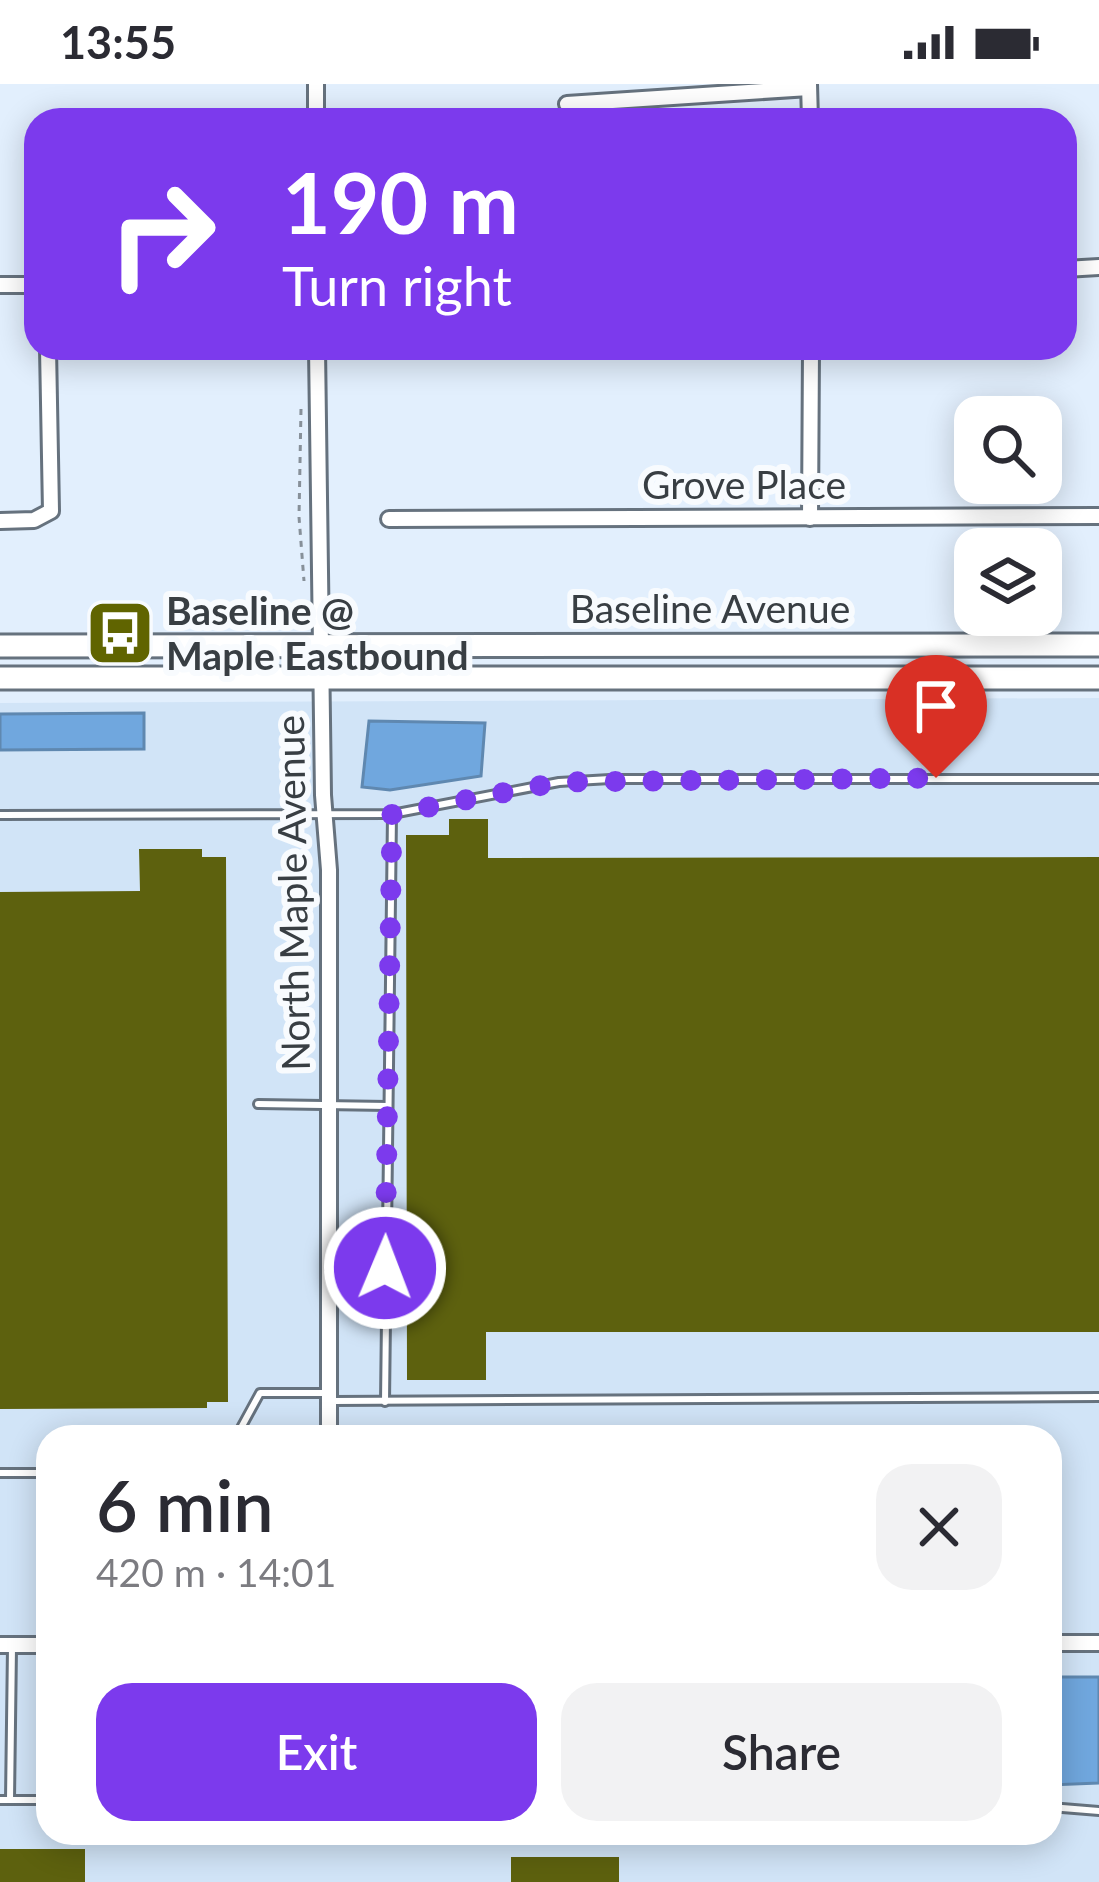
<!DOCTYPE html>
<meta charset="utf-8">
<style>
:root{--surface:#fff;--page:#f2f2f3;--text:#2b2b33;--muted:#7c7c81;--accent:#7c3aed}
body{margin:0;font-family:Lato,sans-serif;background:var(--page);color:var(--text);height:100vh;display:flex;flex-direction:column;font-size:45px;white-space:nowrap}
*{box-sizing:border-box;margin:0}
p{font-size:39px;color:var(--muted)}
.icon{flex:none;width:66px;height:66px;fill:none;stroke:currentColor;stroke-width:2;stroke-linecap:round;stroke-linejoin:round}
.map{position:relative;flex:1;overflow:hidden}
.sheet{position:absolute;left:36px;top:1341px;width:1026px;height:420px;display:flex;flex-direction:column;background:var(--surface);border-radius:36px;box-shadow:0 6px 30px #0003}
.sheet>*{flex:none}
.guide{position:absolute;left:24px;top:24px;width:1053px;height:252px;border-radius:36px;box-shadow:0 6px 30px #0003;background:#7c3aed;color:#fff;overflow:hidden}
.tools{position:absolute;left:954px;top:312px;display:grid;gap:24px}
.tools a{display:grid;place-items:center;width:108px;height:108px;border-radius:24px;background:var(--surface);box-shadow:0 6px 30px #0003;font-size:60px}
.pin{position:absolute;display:grid;place-items:center;width:102px;height:102px;color:#fff;margin:-123px -51px;border-radius:50% 50% 50% 0;rotate:-45deg;box-shadow:0 0 12px #0007}
.pin .icon{rotate:45deg}
.me{position:absolute;width:132px;margin:-66px;rotate:1deg;stroke-linejoin:round;filter:drop-shadow(0 0 9px #0008)}
.turn{display:flex;align-items:center;gap:42px;height:252px;padding:0 60px;font-size:54px}
.turn .icon{width:156px;height:156px;stroke-width:2.5}
.turn b{display:block;font-size:84px;line-height:102px}
.round{display:grid;place-items:center;flex:none;width:126px;height:126px;border-radius:36px;background:var(--page)}
.summary{display:flex;align-items:center;justify-content:space-between;height:204px;padding:0 60px}
h1{font-size:72px;font-weight:600;line-height:90px}
.button{display:flex;gap:24px;margin-top:auto;padding:24px 60px}
.button a{flex:1;height:138px;border-radius:36px;background:var(--accent);color:#fff;font-size:48px;font-weight:600;line-height:138px;text-align:center}
.button a+a{background:var(--page);color:var(--text)}
.status{display:flex;justify-content:space-between;align-items:center;height:84px;padding:0 60px;background:var(--surface);direction:ltr}
.status svg{height:33px;fill:currentColor}
.map>svg:first-child{display:block}
</style>
<div class="status"><b>13:55</b><svg viewBox="0 0 49 12"><path d="M0 12V9h3v3zM5 12V6h3v6zM10 12V3h3v9zM15 12V0h3v12zM26 1h20v11H26zM47 4h2v5h-2z"/></svg></div>
<div class="map">
<svg width="1099" height="1798" viewBox="0 0 1099 1798">
<rect width="100%" height="100%" fill="#e2effd"/>
<!-- built -->
<path fill="#d1e4f7" fill-rule="evenodd" d="M1099 614V1798H0V619ZM48 1353H1050V1749H48Z"/>
<!-- water -->
<g fill="#70a7de" stroke="#5f88b0" stroke-width="3">
<path d="M144 629V665L0 666V630Z"/>
<path d="M369 637 485 639 481 692 390 706 362 703Z"/>
<path d="M1050 1593H1099V1699L1050 1701Z"/>
</g>
<!-- building -->
<g fill="#5d610e">
<path d="M449 735H488V774L1099 773V1248H486V1296H407L406 751H449Z"/>
<path d="M139 765H202V773H226L228 1318H207V1324L0 1325V808L140 807Z"/>
<rect x="0" y="1765" width="85" height="33"/>
<rect x="511" y="1773" width="108" height="25"/>
</g>
<g fill="none" stroke-linecap="round" stroke-linejoin="round">
<defs>
<g id="service">
<path d="M0 731 392 730 559 698 610 695H1099"/>
<path d="M258 1020 388 1022"/>
<path d="M333 1317 1099 1313"/>
<path d="M385 1318 392 730"/>
<path d="M236 1353 260 1309H326"/>
<path d="M0 1389H48"/>
<path d="M0 1716H48"/>
<path d="M10 1716 12 1563"/>
<path d="M1050 1723 1099 1727"/>
</g>
<g id="minor">
<path d="M316 0V36"/>
<path d="M809 0 810 36"/>
<path d="M567 20 809 4"/>
<path d="M1065 185 1099 183"/>
<path d="M0 201H36"/>
<path d="M317 264 323 711 329 786V1353"/>
<path d="M810 434 811 264"/>
<path d="M389 435 1099 432"/>
<path d="M0 437 34 436 51 427 48 264"/>
<path d="M1050 1559H1099"/>
<path d="M0 1561H48"/>
</g>
<g id="primary">
<path d="M0 562 1099 561"/>
<path d="M0 594H1099"/>
</g>
</defs>
<!-- service casing -->
<use href="#service" stroke="#66727e" stroke-width="12"/>
<!-- minor casing -->
<use href="#minor" stroke="#66727e" stroke-width="20"/>
<!-- primary casing -->
<use href="#primary" stroke="#66727e" stroke-width="27"/>
<!-- path -->
<path stroke="#879099" stroke-width="3" stroke-dasharray="6 6" stroke-linecap="butt" d="M301 325 299 433 304 497"/>
<!-- service -->
<use href="#service" stroke="#fff" stroke-width="6"/>
<!-- minor -->
<use href="#minor" stroke="#fff" stroke-width="14"/>
<!-- primary -->
<use href="#primary" stroke="#fff" stroke-width="21"/>
</g>
<g fill="none" stroke-linecap="round" stroke-linejoin="round">
<!-- route -->
<path stroke="#7c3aed" stroke-width="21" stroke-dasharray="0 37.8" d="M385 1184 392 730 559 698 936 694"/>
</g>
<!-- icons -->
<defs>
<symbol id="bus-square" viewBox="-11 -11 22 22"><rect x="-9" y="-9" width="18" height="18" rx="4" fill="#606400" stroke="#f8fbfe"/><path d="M-5-6H5V4H4V6H2V4H-2V6H-4V4H-5ZM-3.5-4V0h7V-4ZM-3.5 1.2v1.5H-2V1.2ZM2 1.2v1.5H3.5V1.2Z" fill="#fff"/></symbol>
</defs>
<g fill-rule="evenodd">
<use href="#bus-square" x="82" y="511" width="76" height="76"/>
</g>
<g text-anchor="middle" stroke-width="12" stroke-linejoin="round" paint-order="stroke">
<!-- street labels -->
<g font-size="39" fill="#383e43" stroke="#f8fbfe">
<text x="744" y="415">Grove Place</text>
<text x="710" y="539">Baseline Avenue</text>
<text transform="translate(293 809) rotate(-91)" y="14">North Maple Avenue</text>
</g>
<!-- poi labels -->
<g font-size="39" font-weight="bold" fill="#383e43" stroke="#f8fbfe" text-anchor="start">
<text x="166" y="541">Baseline @<tspan x="166" dy="45">Maple Eastbound</tspan></text>
</g>
</g>
</svg>
<div class="tools">
<a><svg class="icon" aria-label="search" viewBox="0 0 24 24"><circle cx="10" cy="10" r="6"/><path d="M15 15l6 6"/></svg></a>
<a><svg class="icon" aria-label="layers" viewBox="0 0 24 24"><path d="M12 4l9 5-9 5-9-5zM3 14l9 5 9-5"/></svg></a>
</div>
<div class="pin" style="left:936px;top:694px;background:#d93025"><svg class="icon" aria-label="arrive" viewBox="0 0 24 24"><path d="M6 21V4h12l-3 4 3 4H6"/></svg></div>
<svg class="me" style="left:385px;top:1184px" viewBox="-20 -20 40 40"><circle r="17" fill="#7c3aed" stroke="#fff" stroke-width="3"/><path d="M0-11L8 9 0 5-8 9z" fill="#fff"/></svg>
<div class="guide">
<div class="turn"><svg class="icon" aria-label="right" viewBox="0 0 24 24"><path d="M7 20v-9h11M14 6l5 5-5 5"/></svg><div><b>190 m</b>Turn right</div></div>
</div>
<section class="sheet">
<div class="summary"><div><h1>6 min</h1><p>420 m · 14:01</p></div><a class="round"><svg class="icon" aria-label="close" viewBox="0 0 24 24"><path d="M6 6l12 12M18 6L6 18"/></svg></a></div>
<div class="button"><a>Exit</a><a>Share</a></div>
</section>
</div>
